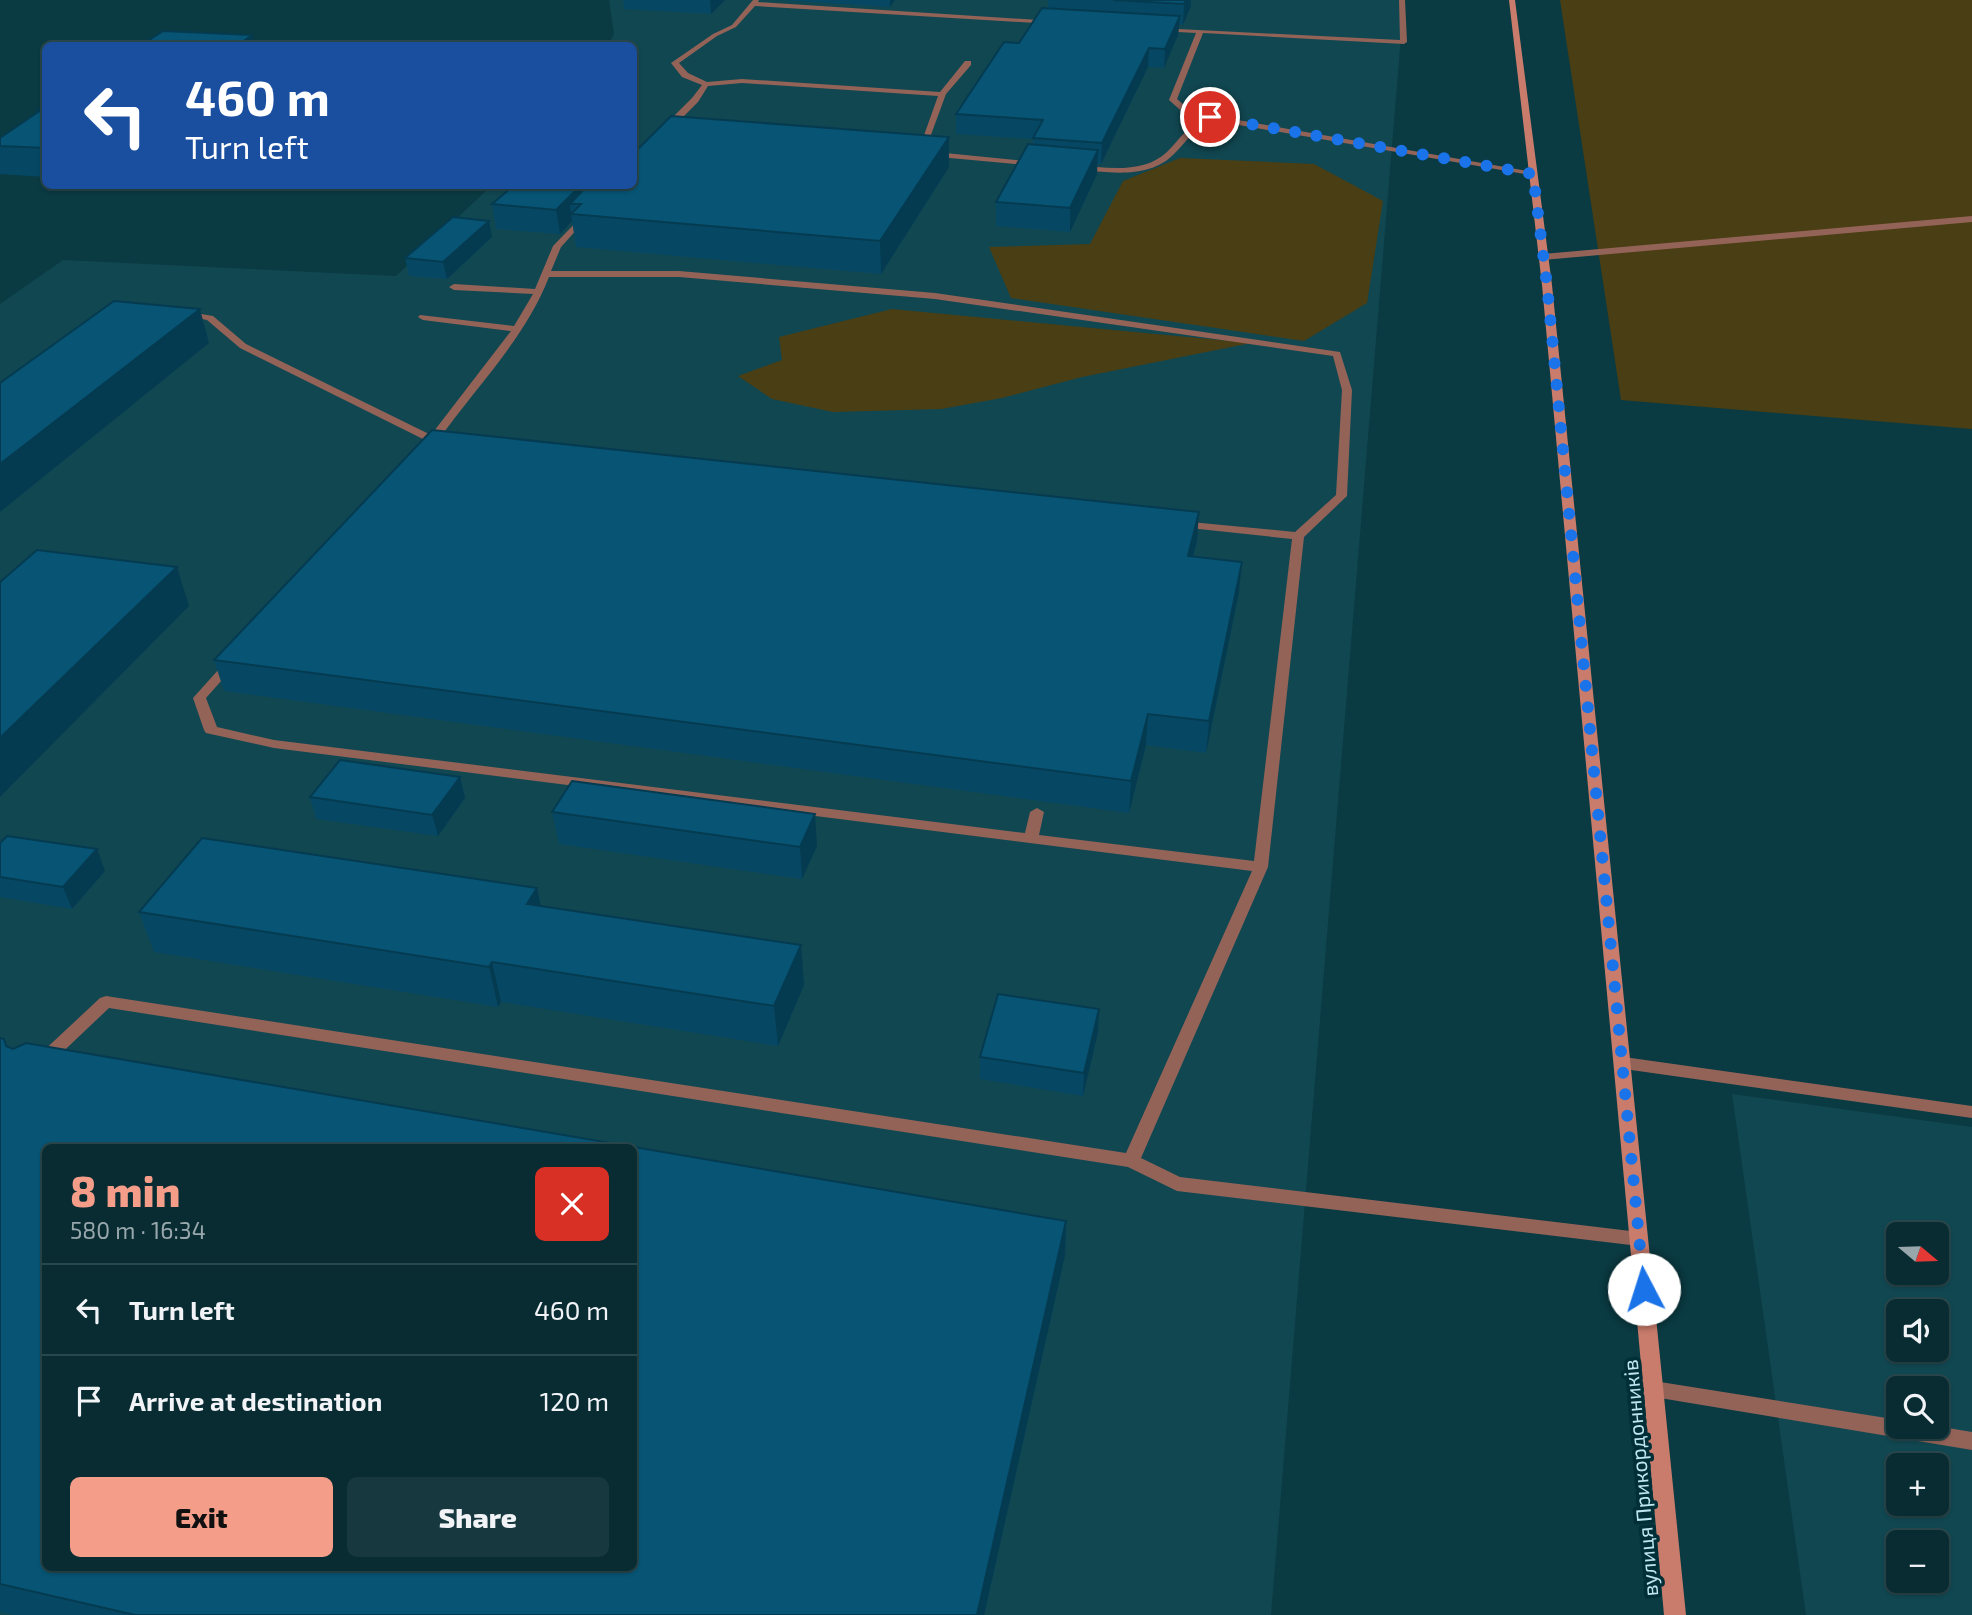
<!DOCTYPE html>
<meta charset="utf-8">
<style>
:root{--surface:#082c32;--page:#16383e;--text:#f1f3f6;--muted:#98a7ac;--line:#29484d;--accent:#f49e8a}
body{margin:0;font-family:"Exo 2",sans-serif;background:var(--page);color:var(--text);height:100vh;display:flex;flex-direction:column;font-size:26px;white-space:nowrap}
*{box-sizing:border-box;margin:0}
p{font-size:23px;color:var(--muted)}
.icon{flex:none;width:38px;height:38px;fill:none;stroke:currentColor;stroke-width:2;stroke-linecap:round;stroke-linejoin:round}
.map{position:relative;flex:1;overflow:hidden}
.sheet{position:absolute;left:42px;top:1144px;width:595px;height:427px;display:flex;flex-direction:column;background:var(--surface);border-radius:10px;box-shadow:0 2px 5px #0004,0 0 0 2px var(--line)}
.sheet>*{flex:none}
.banner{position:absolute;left:42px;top:42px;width:595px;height:147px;border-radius:10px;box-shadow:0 2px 5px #0004,0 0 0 2px var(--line);background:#1a4fa0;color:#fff;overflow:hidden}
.needle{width:46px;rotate:109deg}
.controls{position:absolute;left:1886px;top:1222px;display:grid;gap:14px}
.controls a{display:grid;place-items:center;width:63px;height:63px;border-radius:10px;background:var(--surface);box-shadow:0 2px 5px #0004,0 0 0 2px var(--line);font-size:35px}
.pin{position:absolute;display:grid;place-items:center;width:60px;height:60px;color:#fff;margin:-30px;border:4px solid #fff;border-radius:50%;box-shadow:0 2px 7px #0007}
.me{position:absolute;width:77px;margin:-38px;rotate:355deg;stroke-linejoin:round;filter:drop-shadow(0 0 5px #0008)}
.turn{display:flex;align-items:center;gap:24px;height:147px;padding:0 28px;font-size:32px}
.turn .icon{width:91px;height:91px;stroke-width:2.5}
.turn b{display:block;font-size:49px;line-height:60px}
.round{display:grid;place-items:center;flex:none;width:74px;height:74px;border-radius:10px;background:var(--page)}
.head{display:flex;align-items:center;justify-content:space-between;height:119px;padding:0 28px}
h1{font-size:42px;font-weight:800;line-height:52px;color:var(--accent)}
.action{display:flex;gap:14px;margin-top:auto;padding:14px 28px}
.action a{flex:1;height:80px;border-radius:10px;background:var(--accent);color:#111;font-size:28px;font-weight:800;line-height:80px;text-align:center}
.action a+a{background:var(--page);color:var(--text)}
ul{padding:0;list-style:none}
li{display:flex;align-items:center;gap:21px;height:91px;padding:0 28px;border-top:2px solid var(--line)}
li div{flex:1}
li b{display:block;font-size:26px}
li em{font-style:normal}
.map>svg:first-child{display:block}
</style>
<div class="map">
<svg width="1972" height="1615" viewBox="0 0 1972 1615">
<rect width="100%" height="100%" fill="#0a3a42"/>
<!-- built -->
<g fill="#114751" fill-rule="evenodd">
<path d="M609 0H1404L1271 1615H0V304L63 260 396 276 491 186H634V46L608 45 614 34ZM46 1148H634V1568H46Z"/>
<path d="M1732 1094 1972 1127V1615H1806ZM1899 1234H1937V1272H1899ZM1899 1311H1937V1349H1899ZM1899 1388H1937V1426H1899ZM1899 1465H1937V1503H1899ZM1899 1542H1937V1580H1899Z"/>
</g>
<!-- green -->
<g fill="#4a3e14">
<path d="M1560 0H1972V429L1621 400Z"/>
<path d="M1180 158 1314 164 1383 201 1367 303 1304 341 1011 298 989 247 1090 244 1123 181Z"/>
<path d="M892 309 1251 343 1082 377 1002 398 941 409 833 412 772 399 738 376 782 360 779 337Z"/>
</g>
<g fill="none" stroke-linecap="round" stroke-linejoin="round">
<!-- lane -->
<g fill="#946358" fill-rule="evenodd">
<path d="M1624 1057 1972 1106V1118L1624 1069 1618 1067 1616 1063 1618 1059Z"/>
<path d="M1654 1381 1899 1420V1426H1936L1972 1432V1450L1654 1397 1647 1395 1644 1389 1647 1383Z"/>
</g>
<!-- street -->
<g fill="#946358" fill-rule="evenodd">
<path d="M753 0H759L758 2 1054 21 1052 24 755 6 736 27 717 36 679 63 688 73 707 82 742 79 940 92 965 61H971V65L946 94 925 151 1037 162 1041 164 1037 166 917 155 938 96 742 83 708 86 698 102 668 132H662V128L692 98 702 85 682 77 671 63 713 34 732 25Z"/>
<path d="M1399 0H1405L1407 42 1404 44 1203 33 1177 99 1192 112 1533 172 1537 174 1536 176 1210 120C1194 129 1187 141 1174 154 1150 179 1109 173 1078 169L1074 167 1078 165C1106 168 1144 174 1167 152 1179 140 1187 127 1202 118L1187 116 1169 100 1196 33 1160 31 1158 28 1400 40Z"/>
<path d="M586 212 590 215 561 247 551 271H679L935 293 1340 352 1352 390 1347 496 1304 537 1268 867 1141 1158 1180 1177 1639 1232 1645 1234 1648 1239 1645 1244 1639 1246 1177 1191 1128 1167 109 1008 50 1064 44 1066 38 1064 36 1060 38 1056 100 998 106 996 1126 1153 1252 871 274 748 206 733 204 730 193 698 228 659 232 658 238 662 206 698 217 727 274 740 1025 833 1030 812 1037 808 1044 812 1039 835 1254 861 1292 539 1180 527 1174 524 1180 521 1295 532 1336 495 1342 390 1333 356 935 299 679 277H549C525 339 475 388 437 442L429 448 424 445 427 441 240 348 207 320 178 314 183 311 213 316 246 344 431 435 511 331 423 320 418 317 420 315 514 326 533 294 454 290 449 287 454 284 535 289 553 246Z"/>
<path d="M1972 216V222L1543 260 1539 257 1543 254Z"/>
</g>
<!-- secondary -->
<path fill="#c97c6b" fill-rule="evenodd" d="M1509 0H1515L1552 285 1686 1615H1664L1542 285Z"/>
</g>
<!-- wall -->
<g fill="#064864">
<path d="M623 0H725L711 14 624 9Z"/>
<path d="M780 0H895L890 7Z"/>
<path d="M1048 0H1191V6L1183 25 1179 24 1178 35 1164 68 1148 67 1101 164H1097V174L1070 232 996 226V202L1033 145V139L956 134V114L1019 43 1048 8Z"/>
<path d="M46 105V177L0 174V138L38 112V110Z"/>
<path d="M949 167 881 274 576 247 572 221 560 234 496 229 492 204Z"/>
<path d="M492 237 447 279 409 276 405 258Z"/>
<path d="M1197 541 1193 557 1239 592 1206 753 1146 745 1129 813 224 691 214 660Z"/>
<path d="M460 777 465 798 438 836 316 819 310 797Z"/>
<path d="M552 812 817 846 802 879 559 844Z"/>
<path d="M0 843 105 871 72 909 0 897Z"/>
<path d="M541 906 804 985 778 1046 501 1002 498 1007 154 952 139 912Z"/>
<path d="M1099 1009 1098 1032 1083 1096 980 1079V1057Z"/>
<path d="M0 1038 4 1039 8 1047 13 1049 1066 1221 1065 1255 984 1615H14L0 1612Z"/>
</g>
<!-- shaded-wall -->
<g fill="#053b51">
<path d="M710 0H725L711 14Z"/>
<path d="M890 0H895L890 7Z"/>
<path d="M1186 0H1191V6L1183 25 1184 4Z"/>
<path d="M1180 16 1178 35 1164 68 1165 49Z"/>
<path d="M252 35 254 46H237Z"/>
<path d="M1149 48 1148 67 1101 164 1102 143Z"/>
<path d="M949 137V167L881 274 880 241Z"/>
<path d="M1098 150 1097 174 1070 232V208Z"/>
<path d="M580 186H606L581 204H570L572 221 560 234 556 210Z"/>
<path d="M489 221 492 237 447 279 443 262Z"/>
<path d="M200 309 209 343 0 512V464Z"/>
<path d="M1199 512 1197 541 1185 586 1188 556Z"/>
<path d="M1242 562 1239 592 1206 753 1209 721Z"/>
<path d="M177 567 189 606 0 797V738Z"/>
<path d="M1148 714 1146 745 1129 813 1131 781Z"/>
<path d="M460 777 465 798 438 836 432 815Z"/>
<path d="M815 814 817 846 802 879 800 847Z"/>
<path d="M97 849 105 871 72 909 63 887Z"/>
<path d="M537 888 545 927 527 904Z"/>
<path d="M801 945 804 985 778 1046 774 1006Z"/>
<path d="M492 962 501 1002 498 1007 489 967Z"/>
<path d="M1099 1009 1098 1032 1083 1096 1084 1073Z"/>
<path d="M1066 1221 1065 1255 984 1615H977Z"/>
</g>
<!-- building -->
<g fill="#075474" stroke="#053b51" stroke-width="2" fill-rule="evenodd">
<path d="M1113 0H1186L1184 4Z"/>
<path d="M1042 8 1180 16 1165 49 1149 48 1102 143 1033 138 1043 120 956 114 1004 42 1019 43Z"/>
<path d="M163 31 252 35 237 46H140Z"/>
<path d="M46 105V148L0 146V138L41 110H38Z"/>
<path d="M671 116 949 137 880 241 571 214 581 204H570L587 186H634V153Z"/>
<path d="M1028 144 1098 150 1070 208 996 202Z"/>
<path d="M513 186H580L556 210 492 204Z"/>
<path d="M453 217 489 221 443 262 405 258Z"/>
<path d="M114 301 200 309 0 464V383Z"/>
<path d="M432 430 1199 512 1188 556 1242 562 1209 721 1148 714 1131 781 214 660Z"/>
<path d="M37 550 177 567 0 738V582Z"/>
<path d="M340 760 460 777 432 815 310 797Z"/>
<path d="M572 781 815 814 800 847 552 812Z"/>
<path d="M7 836 97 849 63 887 0 877V843Z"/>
<path d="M202 838 537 888 527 904 801 945 774 1006 492 962 489 967 139 912Z"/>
<path d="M998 994 1099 1009 1084 1073 980 1057Z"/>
<path d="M0 1038 4 1039 6 1046 13 1049 26 1043 1066 1221 977 1615H135L0 1584ZM46 1148H634V1568H46Z"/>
</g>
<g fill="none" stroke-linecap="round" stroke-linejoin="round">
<!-- route -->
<path stroke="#1a73e8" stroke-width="12" stroke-dasharray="0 21.6" d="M1210 117 1533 174 1547 285 1644 1289"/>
</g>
<g text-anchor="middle" stroke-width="7" stroke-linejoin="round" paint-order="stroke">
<!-- street labels -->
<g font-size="21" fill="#c0e7f0" stroke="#002f38">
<text transform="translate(1641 1478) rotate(-95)" y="7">вулиця Прикордонників</text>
</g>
</g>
</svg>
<div class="controls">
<a><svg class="needle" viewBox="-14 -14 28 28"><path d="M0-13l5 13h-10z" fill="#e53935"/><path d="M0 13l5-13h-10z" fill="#98a7ac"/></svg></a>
<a><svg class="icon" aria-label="sound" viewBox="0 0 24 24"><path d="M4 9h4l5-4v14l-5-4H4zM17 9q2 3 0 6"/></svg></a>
<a><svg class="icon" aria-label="search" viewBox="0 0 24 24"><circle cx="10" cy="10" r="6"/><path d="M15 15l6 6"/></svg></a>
<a>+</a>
<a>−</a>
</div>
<div class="pin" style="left:1210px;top:117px;background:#d93025"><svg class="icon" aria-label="arrive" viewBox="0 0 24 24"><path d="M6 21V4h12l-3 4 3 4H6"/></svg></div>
<svg class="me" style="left:1644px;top:1289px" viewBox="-20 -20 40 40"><circle r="19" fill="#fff"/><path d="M0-13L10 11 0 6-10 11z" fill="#1a73e8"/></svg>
<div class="banner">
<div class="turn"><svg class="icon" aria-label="left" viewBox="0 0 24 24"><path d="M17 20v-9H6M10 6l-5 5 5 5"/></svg><div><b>460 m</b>Turn left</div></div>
</div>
<section class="sheet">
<div class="head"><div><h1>8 min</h1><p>580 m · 16:34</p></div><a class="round" style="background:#d93025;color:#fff"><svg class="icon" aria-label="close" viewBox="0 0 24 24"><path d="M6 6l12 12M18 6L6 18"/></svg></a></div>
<ul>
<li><svg class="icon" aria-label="left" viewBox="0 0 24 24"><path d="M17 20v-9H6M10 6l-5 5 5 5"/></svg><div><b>Turn left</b></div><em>460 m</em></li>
<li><svg class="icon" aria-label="arrive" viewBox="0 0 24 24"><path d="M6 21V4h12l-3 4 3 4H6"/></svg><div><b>Arrive at destination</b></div><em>120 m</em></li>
</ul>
<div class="action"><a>Exit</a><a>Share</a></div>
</section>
</div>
